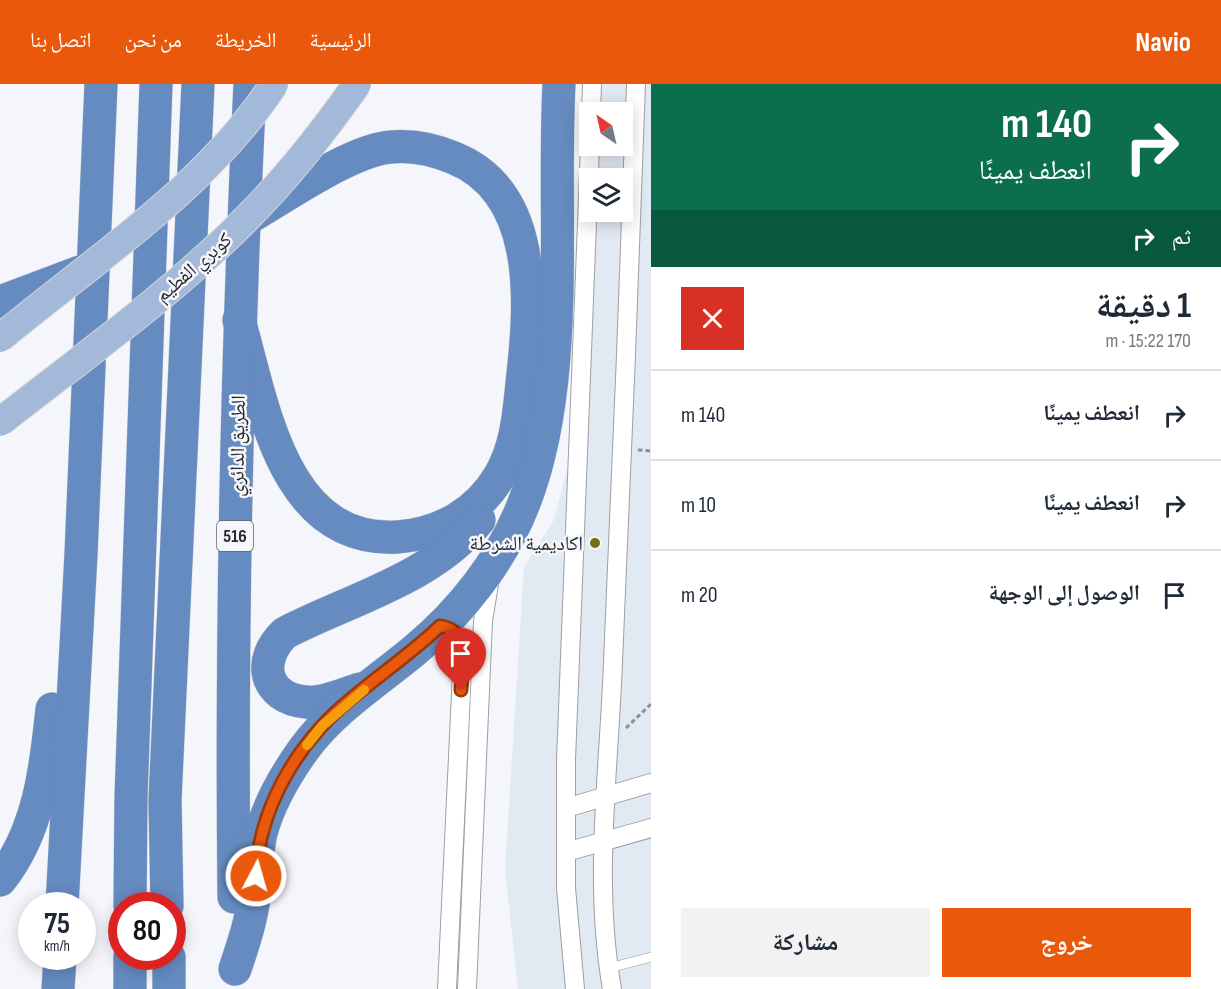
<!DOCTYPE html>
<html lang="ar">
<meta charset="utf-8">
<style>
:root{--surface:#fff;--page:#f2f2f3;--text:#1f2937;--muted:#747a83;--line:#e0e1e3;--accent:#ea580c}
body{margin:0;font-family:"Sofia Sans Condensed","Noto Naskh Arabic",sans-serif;background:var(--page);color:var(--text);direction:rtl;height:100vh;display:flex;flex-direction:column;font-size:22px;white-space:nowrap}
*{box-sizing:border-box;margin:0}
p{font-size:20px;color:var(--muted)}
.icon{flex:none;width:33px;height:33px;fill:none;stroke:currentColor;stroke-width:2;stroke-linecap:round;stroke-linejoin:round}
.map{position:relative;flex:1;overflow:hidden;direction:ltr}
.drawer{display:flex;flex-direction:column;background:var(--surface);width:570px}
.drawer>*{flex:none}
.hud{background:#0b6e4f;color:#fff;overflow:hidden}
.needle{width:39px;rotate:326deg}
.buttons{position:absolute;left:579px;top:18px;display:grid;gap:12px}
.buttons a{display:grid;place-items:center;width:54px;height:54px;border-radius:0px;background:var(--surface);box-shadow:0 3px 15px #0003;font-size:30px}
.speed{position:absolute;left:18px;top:808px;display:flex;gap:12px;font-size:30px;font-weight:700;text-align:center}
.speed>*{display:grid;place-content:center;width:78px;height:78px;border-radius:50%;background:var(--surface);box-shadow:0 3px 15px #0003;line-height:1}
.speed small{font-size:15px;font-weight:400}
.speed .limit{border:9px solid #d22;background:#fff;color:#111}
.pin{position:absolute;display:grid;place-items:center;width:51px;height:51px;color:#fff;margin:-62px -26px;border-radius:50% 50% 50% 0;rotate:-45deg;box-shadow:0 0 6px #0007}
.pin .icon{rotate:45deg}
.me{position:absolute;width:66px;margin:-33px;rotate:6deg;stroke-linejoin:round;filter:drop-shadow(0 0 4px #0008)}
.turn{display:flex;align-items:center;gap:21px;height:126px;padding:0 30px;font-size:27px}
.turn .icon{width:78px;height:78px;stroke-width:2.5}
.turn b{display:block;font-size:42px;line-height:51px}
.then{display:flex;align-items:center;height:57px;padding:0 30px;background:#0003;gap:12px;font-size:22px}
.round{display:grid;place-items:center;flex:none;width:63px;height:63px;border-radius:0px;background:var(--page)}
.head{display:flex;align-items:center;justify-content:space-between;height:102px;padding:0 30px}
h1{font-size:36px;font-weight:700;line-height:45px}
.action{display:flex;gap:12px;margin-top:auto;padding:12px 30px}
.action a{flex:1;height:69px;border-radius:0px;background:var(--accent);color:#fff;font-size:24px;font-weight:700;line-height:69px;text-align:center}
.action a+a{background:var(--page);color:var(--text)}
ul{padding:0;list-style:none}
li{display:flex;align-items:center;gap:18px;height:90px;padding:0 30px;border-top:2px solid var(--line)}
li div{flex:1}
li b{display:block;font-size:22px}
li em{font-style:normal}
header{display:flex;align-items:center;gap:36px;box-sizing:border-box;height:84px;padding:0 30px;background:var(--accent);color:#fff}
header strong{font-size:28px}
nav{display:flex;gap:33px;margin-inline-start:auto;font-size:21px}
main{display:flex;flex:1;min-height:0}
.map>svg:first-child{display:block}
</style>
<header>
<strong>Navio</strong>
<nav><a>الرئيسية</a><a>الخريطة</a><a>من نحن</a><a>اتصل بنا</a></nav>
</header>
<main>
<section class="drawer">
<div class="hud">
<div class="turn"><svg class="icon" aria-label="right" viewBox="0 0 24 24"><path d="M7 20v-9h11M14 6l5 5-5 5"/></svg><div><b>140 m</b>انعطف يمينًا</div></div>
<div class="then">ثم<svg class="icon" aria-label="right" viewBox="0 0 24 24"><path d="M7 20v-9h11M14 6l5 5-5 5"/></svg></div>
</div>
<div class="head"><div><h1>1 دقيقة</h1><p>170 m · 15:22</p></div><a class="round" style="background:#d93025;color:#fff"><svg class="icon" aria-label="close" viewBox="0 0 24 24"><path d="M6 6l12 12M18 6L6 18"/></svg></a></div>
<ul>
<li><svg class="icon" aria-label="right" viewBox="0 0 24 24"><path d="M7 20v-9h11M14 6l5 5-5 5"/></svg><div><b>انعطف يمينًا</b></div><em>140 m</em></li>
<li><svg class="icon" aria-label="right" viewBox="0 0 24 24"><path d="M7 20v-9h11M14 6l5 5-5 5"/></svg><div><b>انعطف يمينًا</b></div><em>10 m</em></li>
<li><svg class="icon" aria-label="arrive" viewBox="0 0 24 24"><path d="M6 21V4h12l-3 4 3 4H6"/></svg><div><b>الوصول إلى الوجهة</b></div><em>20 m</em></li>
</ul>
<div class="action"><a>خروج</a><a>مشاركة</a></div>
</section>
<div class="map">
<svg width="651" height="905" viewBox="0 0 651 905">
<rect width="100%" height="100%" fill="#f4f6fb"/>
<!-- built -->
<path fill="#e1e9f3" fill-rule="evenodd" d="M583 0H651V905H518L505 786 524 483 554 436 570 374ZM590 28H622V62H590ZM590 94H622V128H590Z"/>
<g fill="none" stroke-linecap="round" stroke-linejoin="round">
<defs>
<path id="lane" d="M609 884 651 873"/>
<g id="street">
<path d="M591 28 592 0"/>
<path d="M440 542C455 545 462 552 463 567L447 905"/>
<path d="M566 724 651 699"/>
<path d="M566 768 651 744"/>
<path d="M467 905 483 537 490 494"/>
<path d="M575 905 566 804V676L590 62"/>
<path d="M612 905C593 797 609 687 613 578 621 385 630 193 636 0"/>
</g>
<g id="highway">
<path d="M0 218 80 188"/>
<path d="M239 236C263 319 282 459 397 453 440 450 478 429 500 391 518 360 519 325 523 290 531 216 538 108 454 74 435 66 412 61 391 63 351 66 285 113 248 134"/>
<path d="M360 605C343 610 323 620 306 618 264 614 256 576 285 549 348 516 432 495 479 436"/>
<path d="M0 796C39 748 46 684 52 625"/>
<path d="M234 813C231 542 237 271 250 0"/>
<path d="M62 822 81 470 101 0"/>
<path d="M130 822 131 714 156 0"/>
<path d="M167 822 165 716 198 0"/>
<path d="M169 873V905"/>
<path d="M235 885C243 861 251 838 254 813 257 791 256 770 261 749 269 719 286 690 304 665 333 625 378 597 415 566 462 527 502 476 524 419 572 297 552 132 559 0"/>
<path d="M58 905 60 873"/>
<path d="M130 905V873"/>
</g>
</defs>
<!-- lane casing -->
<use href="#lane" stroke="#9d9fa3" stroke-width="10"/>
<!-- street casing -->
<use href="#street" stroke="#9d9fa3" stroke-width="20"/>
<!-- highway casing -->
<use href="#highway" stroke="#d4d4d4" stroke-width="34"/>
<!-- path -->
<g stroke="#8e9093" stroke-width="3" stroke-dasharray="4.5 3" stroke-linecap="butt">
<path d="M638 366 651 367"/>
<path d="M626 644 651 620"/>
</g>
<!-- lane -->
<use href="#lane" stroke="#fff" stroke-width="9"/>
<!-- street -->
<use href="#street" stroke="#fff" stroke-width="18"/>
<!-- highway -->
<use href="#highway" stroke="#658bc1" stroke-width="33"/>
<defs>
<g id="primary-bridge">
<path d="M0 254C94 176 207 103 274 0"/>
<path d="M0 338C84 272 172 210 247 134 288 93 324 47 357 0"/>
</g>
</defs>
<!-- primary-bridge casing -->
<use href="#primary-bridge" stroke="#d4d4d4" stroke-width="30" stroke-linecap="butt"/>
<!-- primary-bridge -->
<use href="#primary-bridge" stroke="#a3b9da" stroke-width="28"/>
</g>
<g fill="none" stroke-linecap="round" stroke-linejoin="round">
<defs>
<path id="route" d="M256 792C258 737 284 684 321 643 354 607 404 577 440 542 472 547 462 582 461 606"/>
</defs>
<!-- route casing -->
<use href="#route" stroke="#983908" stroke-width="15"/>
<!-- route -->
<use href="#route" stroke="#ea580c" stroke-width="10"/>
<!-- slow -->
<path stroke="#f59e0b" stroke-width="10" d="M307 661 322 642 364 606"/>
</g>
<!-- markers -->
<circle fill="#737012" stroke="#f4f6fb" stroke-width="2" cx="595" cy="459" r="6"/>
<g text-anchor="middle" stroke-width="5" stroke-linejoin="round" paint-order="stroke">
<!-- shield labels -->
<rect fill="#f4f6fb" stroke="#656669" stroke-width="1.5" x="217" y="437" width="36" height="30" rx="4.5"/>
<g font-size="18" font-weight="bold" fill="#28292a">
<text x="235" y="458">516</text>
</g>
<!-- street labels -->
<g font-size="20" fill="#28292a" stroke="#f4f6fb">
<text transform="translate(193 183) rotate(-41)" y="7">كوبري الفطيم</text>
<text transform="translate(237 362) rotate(-89)" y="7">الطريق الدائري</text>
</g>
<!-- poi labels -->
<g font-size="20" fill="#28292a" stroke="#f4f6fb" text-anchor="end">
<text x="583" y="466">اكاديمية الشرطة</text>
</g>
</g>
</svg>
<div class="buttons">
<a><svg class="needle" viewBox="-14 -14 28 28"><path d="M0-13l5 13h-10z" fill="#e53935"/><path d="M0 13l5-13h-10z" fill="#747a83"/></svg></a>
<a><svg class="icon" aria-label="layers" viewBox="0 0 24 24"><path d="M12 4l9 5-9 5-9-5zM3 14l9 5 9-5"/></svg></a>
</div>
<div class="speed"><div>75<small>km/h</small></div><div class="limit">80</div></div>
<div class="pin" style="left:461px;top:606px;background:#d93025"><svg class="icon" aria-label="arrive" viewBox="0 0 24 24"><path d="M6 21V4h12l-3 4 3 4H6"/></svg></div>
<svg class="me" style="left:256px;top:792px" viewBox="-20 -20 40 40"><circle r="17" fill="#ea580c" stroke="#fff" stroke-width="3"/><path d="M0-11L8 9 0 5-8 9z" fill="#fff"/></svg>
</div>
</main>
